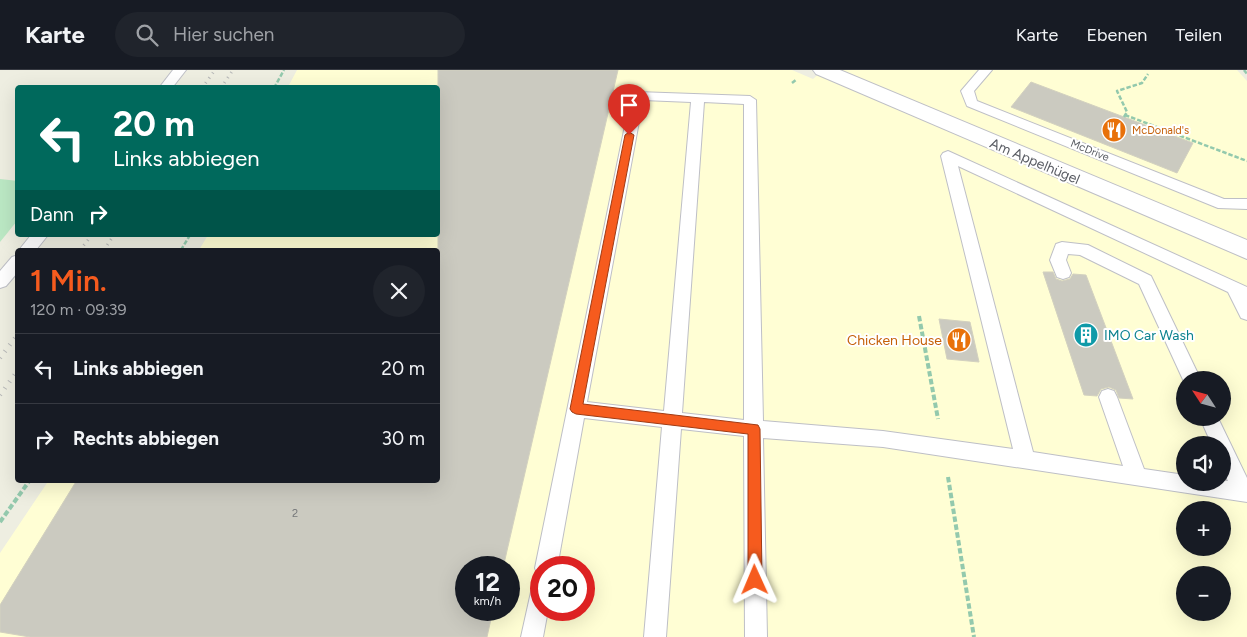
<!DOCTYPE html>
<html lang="de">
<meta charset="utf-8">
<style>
:root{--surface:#171b24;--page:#20242c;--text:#f1f3f6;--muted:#9ea1a6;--line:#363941;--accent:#f65b1e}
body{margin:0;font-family:Figtree,sans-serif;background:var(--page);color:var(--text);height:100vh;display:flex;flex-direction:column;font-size:19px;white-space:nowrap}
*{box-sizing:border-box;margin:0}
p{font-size:16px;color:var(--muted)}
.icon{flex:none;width:28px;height:28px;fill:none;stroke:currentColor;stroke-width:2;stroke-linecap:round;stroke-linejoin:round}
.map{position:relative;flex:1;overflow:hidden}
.drawer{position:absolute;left:15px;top:178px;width:425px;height:235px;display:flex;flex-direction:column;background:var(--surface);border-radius:5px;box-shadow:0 5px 20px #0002}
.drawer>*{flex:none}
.guide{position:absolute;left:15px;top:15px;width:425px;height:152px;border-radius:5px;box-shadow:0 5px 20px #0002;background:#00695c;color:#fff;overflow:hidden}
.needle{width:32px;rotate:306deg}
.fabs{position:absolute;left:1176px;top:301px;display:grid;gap:10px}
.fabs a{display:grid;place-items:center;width:55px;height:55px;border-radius:50%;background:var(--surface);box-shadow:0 5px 20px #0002;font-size:25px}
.speed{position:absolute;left:455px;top:486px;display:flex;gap:10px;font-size:25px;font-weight:700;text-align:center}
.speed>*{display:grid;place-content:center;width:65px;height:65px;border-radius:50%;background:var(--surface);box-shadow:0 5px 20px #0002;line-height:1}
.speed small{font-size:12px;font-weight:400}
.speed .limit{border:8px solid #d22;background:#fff;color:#111}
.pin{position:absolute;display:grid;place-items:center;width:42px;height:42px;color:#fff;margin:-51px -21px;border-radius:50% 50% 50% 0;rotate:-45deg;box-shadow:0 0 5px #0007}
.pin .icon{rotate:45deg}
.me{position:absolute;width:55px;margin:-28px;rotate:359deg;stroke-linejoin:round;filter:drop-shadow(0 0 4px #0008)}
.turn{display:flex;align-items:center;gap:18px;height:105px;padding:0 15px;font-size:22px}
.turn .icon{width:65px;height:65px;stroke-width:2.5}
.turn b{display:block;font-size:35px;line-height:42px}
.then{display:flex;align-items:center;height:48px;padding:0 15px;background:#0003;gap:10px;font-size:19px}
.round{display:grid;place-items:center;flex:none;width:52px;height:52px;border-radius:26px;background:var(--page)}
.summary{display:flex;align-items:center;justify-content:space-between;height:85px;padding:0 15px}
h1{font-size:30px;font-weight:600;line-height:38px;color:var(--accent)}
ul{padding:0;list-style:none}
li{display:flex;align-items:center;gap:15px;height:70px;padding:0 15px;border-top:1px solid var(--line)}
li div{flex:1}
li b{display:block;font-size:19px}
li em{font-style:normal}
header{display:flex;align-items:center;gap:30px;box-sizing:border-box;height:70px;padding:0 25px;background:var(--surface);border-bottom:1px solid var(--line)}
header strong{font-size:24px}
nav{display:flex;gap:28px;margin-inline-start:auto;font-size:18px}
.search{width:350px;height:45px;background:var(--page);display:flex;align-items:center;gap:12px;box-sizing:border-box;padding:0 18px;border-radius:28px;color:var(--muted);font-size:19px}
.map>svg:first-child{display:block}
</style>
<header>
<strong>Karte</strong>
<div class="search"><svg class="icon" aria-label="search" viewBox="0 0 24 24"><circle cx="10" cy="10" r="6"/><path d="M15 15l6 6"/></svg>Hier suchen</div>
<nav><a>Karte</a><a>Ebenen</a><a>Teilen</a></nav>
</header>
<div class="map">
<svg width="1247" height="567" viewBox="0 0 1247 567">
<rect width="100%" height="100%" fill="#eeeee1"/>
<!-- commercial -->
<path fill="#fffed4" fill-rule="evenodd" d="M297 0H792L813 9 823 0H1237L1247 11V567H0V483L49 410H438V180H199L208 165H438V18L288 17ZM1185 310H1222V348H1185ZM1185 375H1222V412H1185ZM1185 440H1222V478H1185ZM466 498H509V540H466ZM541 498H584V540H541ZM1185 505H1222V542H1185Z"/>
<!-- green -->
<path fill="#bbe8c4" d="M0 109 18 111 17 151 0 172Z"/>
<!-- building -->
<g fill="#cbcac0" stroke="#d3d1bf">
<path d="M438 0H618L503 498H466V540H493L487 567H30L0 562V535L77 410H438Z"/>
<path d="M1031 12 1124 47 1193 73 1177 103 1011 37Z"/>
<path d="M1043 202H1053L1056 209 1062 211 1070 209 1073 204 1086 205 1133 329 1119 328 1116 320 1109 317 1101 319 1097 326 1084 325Z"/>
<path d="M939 249 970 252 979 292 947 289Z"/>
</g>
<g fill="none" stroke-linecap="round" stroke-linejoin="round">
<defs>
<g id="lane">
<path d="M173 0H186L172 18H159Z"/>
<path d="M979 0H992L974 21 977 31 1224 129H1247V139L1218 138 967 36 961 21Z"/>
<path d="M637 22 750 26 756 30 763 351 883 361 1013 379 941 86 943 83 948 81 1247 217V250L1241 248 1228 222 958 96 1033 382 1123 396 1099 327 1102 321 1108 319 1114 321 1117 327 1144 399 1185 405V412L1228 411 1222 398V375H1212L1200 348H1218L1247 408V432L883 377 763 368 767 567H745L744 366 681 359 666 567H644L662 357 584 348 557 498H541V507L538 506 535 498 631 26ZM643 30 691 32 664 341 587 332ZM704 32 744 34V350L682 343Z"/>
<path d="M31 165H48L36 180H19Z"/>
<path d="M1062 172 1088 175 1151 206 1201 310H1185V314L1139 214 1080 185 1068 184 1066 190 1071 203 1069 207 1063 209 1057 207 1050 190 1056 174Z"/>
<path d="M18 185V202L6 216 0 218V201L12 187Z"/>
<path d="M541 510V540H548L543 567H521L533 513Z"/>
</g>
<path id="street" d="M813 0H840L1247 170V189L816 4Z"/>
</defs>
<!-- lane casing -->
<use href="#lane" stroke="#bebfc6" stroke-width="2"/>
<!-- street casing -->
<use href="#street" stroke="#bebfc6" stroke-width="2"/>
<!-- path-far1 -->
<g stroke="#93c9ad" stroke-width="2.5" stroke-dasharray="4.5 2" stroke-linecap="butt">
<path d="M1244 0 1247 4"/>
<path d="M792 13 797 9"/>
<path d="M274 18 284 0"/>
<path d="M1125 45 1247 91"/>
<path d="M1124 47 1127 42 1117 21 1142 13 1148 4"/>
<path d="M181 180 190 165"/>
</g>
<!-- path -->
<g stroke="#93c9ad" stroke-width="4" stroke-dasharray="5.5 2.5" stroke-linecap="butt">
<path d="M919 246 938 349"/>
<path d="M948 407 974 567"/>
<path d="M0 452 30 410"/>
</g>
<!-- lane -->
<use href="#lane" fill="#fff" fill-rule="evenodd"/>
<!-- street -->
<use href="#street" fill="#fff" fill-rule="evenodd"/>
<!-- rail-far1 -->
<g stroke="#b7b8b8" stroke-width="3" stroke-dasharray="1 5" stroke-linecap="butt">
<path d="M202 18 215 0"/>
<path d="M221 18 233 0"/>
<path d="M80 180 92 165"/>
<path d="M104 180 114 165"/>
</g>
<!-- rail -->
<g stroke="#b7b8b8" stroke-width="4.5" stroke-dasharray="1 7" stroke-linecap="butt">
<path d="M0 288 18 264"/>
<path d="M0 325 18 300"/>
</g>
</g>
<!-- route -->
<path fill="#f65b1e" stroke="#a03b14" d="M629 62 634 65 583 334 758 355 760 359 762 510 760 515 755 517 750 515 748 510V364L576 344 572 342 570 339 625 65Z"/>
<!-- icons -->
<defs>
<symbol id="restaurant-disc" viewBox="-11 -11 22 22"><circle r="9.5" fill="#e8710a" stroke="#fff"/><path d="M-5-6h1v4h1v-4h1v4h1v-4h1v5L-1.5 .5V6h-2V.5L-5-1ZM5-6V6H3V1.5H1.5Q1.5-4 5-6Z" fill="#fff"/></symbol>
<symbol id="building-disc" viewBox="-11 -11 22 22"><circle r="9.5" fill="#0f9aa8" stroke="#fff"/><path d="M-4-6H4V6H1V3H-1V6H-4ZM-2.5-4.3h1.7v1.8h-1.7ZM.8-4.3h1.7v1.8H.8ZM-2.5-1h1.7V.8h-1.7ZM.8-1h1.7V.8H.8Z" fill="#fff"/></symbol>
</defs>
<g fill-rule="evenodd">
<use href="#restaurant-disc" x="1100" y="46" width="28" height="28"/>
<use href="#building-disc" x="1072" y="251" width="28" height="28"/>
<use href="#restaurant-disc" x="945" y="256" width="28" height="28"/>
</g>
<g text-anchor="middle" stroke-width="4" stroke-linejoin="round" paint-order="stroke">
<!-- far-food labels -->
<g font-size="11" fill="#c56008" stroke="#fff" text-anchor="start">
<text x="1132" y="64">McDonald's</text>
</g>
<!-- far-street labels -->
<g font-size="11" fill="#595c63" stroke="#fff">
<text transform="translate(1090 80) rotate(22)" y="4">McDrive</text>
</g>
<!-- number labels -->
<g font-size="11" fill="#76787a">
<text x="295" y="447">2</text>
</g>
<!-- street labels -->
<g font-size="14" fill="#595c63" stroke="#fff">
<text transform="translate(1035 91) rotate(23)" y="5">Am Appelhügel</text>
</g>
<!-- culture labels -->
<g font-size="14" fill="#0d838f" stroke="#fff" text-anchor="start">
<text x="1104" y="270">IMO Car Wash</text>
</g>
<!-- food labels -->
<g font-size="14" fill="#c56008" stroke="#fff" text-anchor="end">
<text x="942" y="275">Chicken House</text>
</g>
</g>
</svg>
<div class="fabs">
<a><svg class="needle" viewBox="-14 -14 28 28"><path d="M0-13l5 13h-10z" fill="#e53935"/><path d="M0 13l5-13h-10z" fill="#9ea1a6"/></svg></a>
<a><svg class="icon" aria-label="sound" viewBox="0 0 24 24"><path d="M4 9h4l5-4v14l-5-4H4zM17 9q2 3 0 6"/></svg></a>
<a>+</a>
<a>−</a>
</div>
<div class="speed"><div>12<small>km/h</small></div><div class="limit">20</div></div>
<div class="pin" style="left:629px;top:65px;background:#d93025"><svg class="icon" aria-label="arrive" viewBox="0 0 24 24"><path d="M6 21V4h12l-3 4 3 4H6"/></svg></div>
<svg class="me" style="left:755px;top:510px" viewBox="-20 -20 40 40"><path d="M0-17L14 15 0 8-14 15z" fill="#f65b1e" stroke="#fff" stroke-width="4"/></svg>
<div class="guide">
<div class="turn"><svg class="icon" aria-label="left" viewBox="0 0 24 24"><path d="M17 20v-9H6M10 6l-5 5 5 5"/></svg><div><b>20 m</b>Links abbiegen</div></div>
<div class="then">Dann<svg class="icon" aria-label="right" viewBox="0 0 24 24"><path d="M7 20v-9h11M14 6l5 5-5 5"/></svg></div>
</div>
<section class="drawer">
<div class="summary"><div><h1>1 Min.</h1><p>120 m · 09:39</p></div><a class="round"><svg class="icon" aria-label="close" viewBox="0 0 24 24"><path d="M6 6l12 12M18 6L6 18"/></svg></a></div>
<ul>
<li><svg class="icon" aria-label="left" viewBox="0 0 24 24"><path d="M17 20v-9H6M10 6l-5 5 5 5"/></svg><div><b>Links abbiegen</b></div><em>20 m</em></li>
<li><svg class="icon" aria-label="right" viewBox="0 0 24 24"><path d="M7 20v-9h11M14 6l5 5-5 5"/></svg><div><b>Rechts abbiegen</b></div><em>30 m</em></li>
</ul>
</section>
</div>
